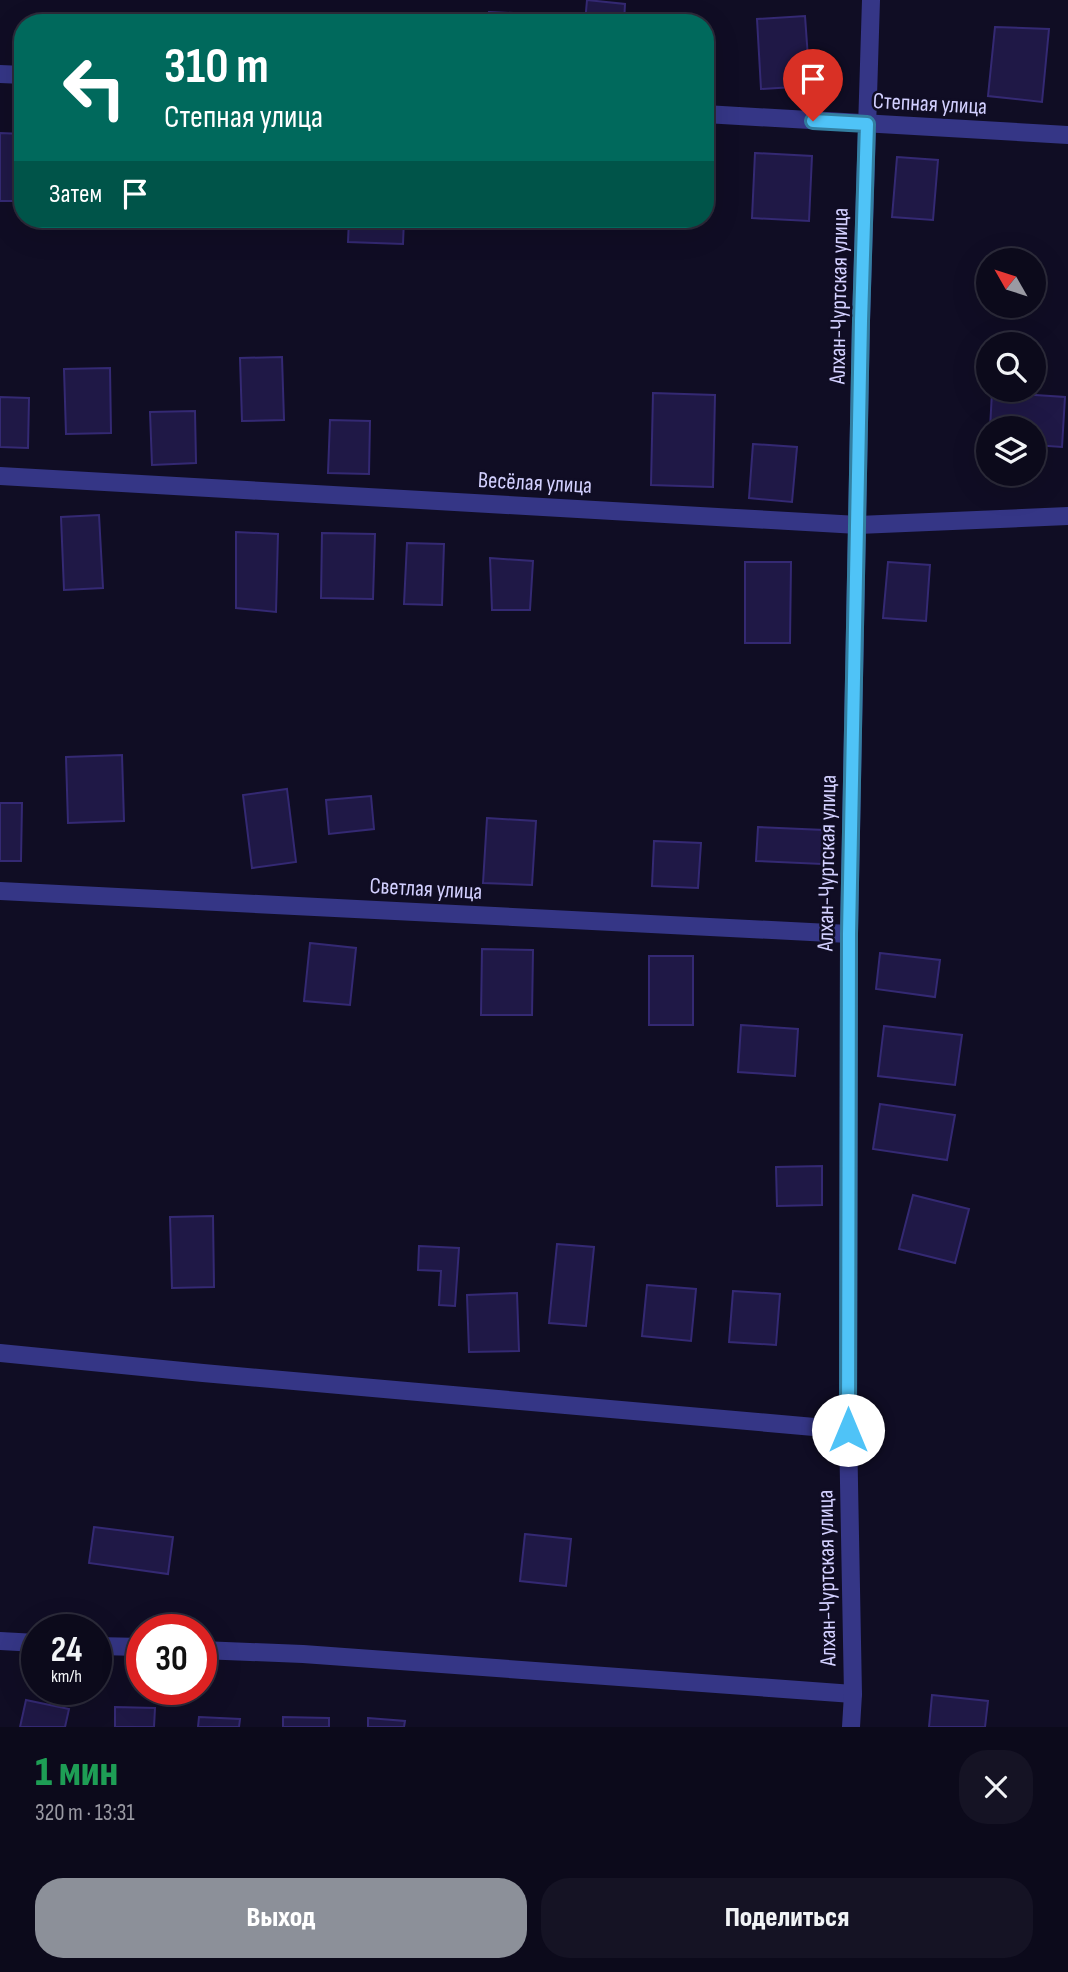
<!DOCTYPE html>
<html lang="ru">
<meta charset="utf-8">
<style>
:root{--surface:#0c0a1b;--page:#151324;--text:#f1f3f6;--muted:#9a9aa3;--line:#2c2b3a;--accent:#8c9099}
body{margin:0;font-family:"Sofia Sans Condensed",sans-serif;background:var(--page);color:var(--text);height:100vh;display:flex;flex-direction:column;font-size:26px;white-space:nowrap}
*{box-sizing:border-box;margin:0}
p{font-size:23px;color:var(--muted)}
.icon{flex:none;width:38px;height:38px;fill:none;stroke:currentColor;stroke-width:2;stroke-linecap:round;stroke-linejoin:round}
.map{position:relative;height:1727px;overflow:hidden}
.drawer{display:flex;flex-direction:column;background:var(--surface);flex:1}
.drawer>*{flex:none}
.hud{position:absolute;left:14px;top:14px;width:700px;height:214px;border-radius:28px;box-shadow:0 7px 28px #0002,0 0 0 2px var(--line);background:#00695c;color:#fff;overflow:hidden}
.needle{width:46px;rotate:309deg}
.controls{position:absolute;left:976px;top:248px;display:grid;gap:14px}
.controls a{display:grid;place-items:center;width:70px;height:70px;border-radius:50%;background:var(--surface);box-shadow:0 7px 28px #0002,0 0 0 2px var(--line);font-size:35px}
.speed{position:absolute;left:21px;top:1614px;display:flex;gap:14px;font-size:35px;font-weight:700;text-align:center}
.speed>*{display:grid;place-content:center;width:91px;height:91px;border-radius:50%;background:var(--surface);box-shadow:0 7px 28px #0002,0 0 0 2px var(--line);line-height:1}
.speed small{font-size:18px;font-weight:400}
.speed .limit{border:10px solid #d22;background:#fff;color:#111}
.pin{position:absolute;display:grid;place-items:center;width:60px;height:60px;color:#fff;margin:-72px -30px;border-radius:50% 50% 50% 0;rotate:-45deg;box-shadow:0 0 7px #0007}
.pin .icon{rotate:45deg}
.me{position:absolute;width:77px;margin:-38px;rotate:0deg;stroke-linejoin:round;filter:drop-shadow(0 0 5px #0008)}
.turn{display:flex;align-items:center;gap:24px;height:147px;padding:0 35px;font-size:32px}
.turn .icon{width:91px;height:91px;stroke-width:2.5}
.turn b{display:block;font-size:49px;line-height:60px}
.then{display:flex;align-items:center;height:66px;padding:0 35px;background:#0003;gap:14px;font-size:26px}
.round{display:grid;place-items:center;flex:none;width:74px;height:74px;border-radius:28px;background:var(--page)}
.overview{display:flex;align-items:center;justify-content:space-between;height:119px;padding:0 35px}
h1{font-size:42px;font-weight:800;line-height:52px;color:#1e9e55}
.button{display:flex;gap:14px;margin-top:auto;padding:14px 35px}
.button a{flex:1;height:80px;border-radius:28px;background:var(--accent);color:#fff;font-size:28px;font-weight:800;line-height:80px;text-align:center}
.button a+a{background:var(--page);color:var(--text)}
.map>svg:first-child{display:block}
</style>
<div class="map">
<svg width="1068" height="1727" viewBox="0 0 1068 1727">
<rect width="100%" height="100%" fill="#100d24"/>
<!-- building -->
<g fill="#1f1846" stroke="#342973" stroke-width="2">
<path d="M587 0 625 4 624 23H585Z"/>
<path d="M489 12 535 14V23H488Z"/>
<path d="M805 16 810 86 761 89 757 19Z"/>
<path d="M995 27 1049 29 1042 102 988 96Z"/>
<path d="M0 133 23 134V201H0Z"/>
<path d="M755 153 812 156 809 221 752 218Z"/>
<path d="M897 157 938 160 933 220 892 217Z"/>
<path d="M240 219H288V226L240 224Z"/>
<path d="M349 219H404L403 244 348 242Z"/>
<path d="M504 219H552L553 226 505 228Z"/>
<path d="M282 357 284 420 242 421 240 358Z"/>
<path d="M110 368 111 433 66 434 64 369Z"/>
<path d="M992 392 1065 397 1062 447 1034 445V429H990Z"/>
<path d="M653 393 715 395 713 487 651 485Z"/>
<path d="M0 397 29 398 28 448 0 447Z"/>
<path d="M195 411 196 463 152 465 150 412Z"/>
<path d="M330 420 370 421 369 474 328 473Z"/>
<path d="M753 444 797 447 792 502 749 498Z"/>
<path d="M99 515 103 588 64 590 61 517Z"/>
<path d="M236 532 278 534 276 612 236 608Z"/>
<path d="M322 533 375 534 373 599 321 598Z"/>
<path d="M407 543 444 544 442 605 404 604Z"/>
<path d="M490 558 533 561 530 610H492Z"/>
<path d="M745 562H791L790 643H745Z"/>
<path d="M888 562 930 565 926 621 883 618Z"/>
<path d="M122 755 124 821 68 823 66 757Z"/>
<path d="M287 789 296 862 252 868 243 795Z"/>
<path d="M371 796 374 829 329 834 326 800Z"/>
<path d="M0 803H22L21 861H0Z"/>
<path d="M487 818 536 821 532 885 483 883Z"/>
<path d="M758 827 824 830 822 864 756 861Z"/>
<path d="M654 841 701 843 698 888 652 886Z"/>
<path d="M310 943 356 948 350 1005 304 1001Z"/>
<path d="M482 949 533 950 532 1015H481Z"/>
<path d="M880 953 940 960 935 997 876 989Z"/>
<rect x="649" y="956" width="44" height="69"/>
<path d="M741 1025 798 1029 795 1076 738 1072Z"/>
<path d="M884 1026 962 1035 955 1085 878 1076Z"/>
<path d="M880 1104 955 1115 947 1160 873 1149Z"/>
<path d="M822 1166V1205L777 1206 776 1167Z"/>
<path d="M913 1195 969 1209 955 1263 899 1249Z"/>
<path d="M213 1216 214 1287 172 1288 170 1217Z"/>
<path d="M557 1244 594 1247 586 1326 549 1323Z"/>
<path d="M419 1246 459 1248 455 1306 439 1305 441 1271 418 1270Z"/>
<path d="M647 1285 696 1289 691 1341 642 1336Z"/>
<path d="M733 1291 780 1294 776 1345 729 1342Z"/>
<path d="M517 1293 519 1351 469 1352 467 1295Z"/>
<path d="M94 1527 173 1537 168 1574 89 1563Z"/>
<path d="M525 1534 571 1539 566 1586 520 1581Z"/>
<path d="M932 1695 988 1701 985 1727H929Z"/>
<path d="M26 1700 69 1709 65 1727H20Z"/>
<path d="M115 1707 155 1708 154 1727H115Z"/>
<path d="M199 1717 240 1719 239 1727H198Z"/>
<path d="M283 1717 329 1718V1727H283Z"/>
<path d="M368 1718 405 1721 404 1727H368Z"/>
</g>
<g fill="none" stroke-linecap="round" stroke-linejoin="round">
<!-- minor -->
<g stroke="#353686" stroke-width="18">
<path d="M0 74 23 75"/>
<path d="M705 114 1068 135"/>
<path d="M0 476 858 525 1068 516"/>
<path d="M0 891 849 934"/>
<path d="M0 1353 203 1373 848 1430"/>
<path d="M0 1641 37 1643"/>
<path d="M96 1646 142 1647"/>
<path d="M201 1650 303 1654 853 1694"/>
<path d="M851 1727 853 1694 848 1430 849 934 861 321 871 0"/>
</g>
</g>
<g fill="none" stroke-linecap="round" stroke-linejoin="round">
<defs>
<path id="route" d="M813 121 867 124 861 321 849 934 848 1430"/>
</defs>
<!-- route casing -->
<use href="#route" stroke="#337fa1" stroke-width="18"/>
<!-- route -->
<use href="#route" stroke="#4fc3f7" stroke-width="12"/>
</g>
<g text-anchor="middle" stroke-width="5" stroke-linejoin="round" paint-order="stroke">
<!-- street labels -->
<g font-size="23" fill="#d3d0ff" stroke="#100d24">
<text transform="translate(930 103) rotate(3)" y="8">Степная улица</text>
<text transform="translate(838 296) rotate(-89)" y="8">Алхан-Чуртская улица</text>
<text transform="translate(535 482) rotate(3)" y="8">Весёлая улица</text>
<text transform="translate(826 863) rotate(-89)" y="8">Алхан-Чуртская улица</text>
<text transform="translate(426 888) rotate(3)" y="8">Светлая улица</text>
<text transform="translate(826 1578) rotate(-91)" y="8">Алхан-Чуртская улица</text>
</g>
</g>
</svg>
<div class="controls">
<a><svg class="needle" viewBox="-14 -14 28 28"><path d="M0-13l5 13h-10z" fill="#e53935"/><path d="M0 13l5-13h-10z" fill="#9a9aa3"/></svg></a>
<a><svg class="icon" aria-label="search" viewBox="0 0 24 24"><circle cx="10" cy="10" r="6"/><path d="M15 15l6 6"/></svg></a>
<a><svg class="icon" aria-label="layers" viewBox="0 0 24 24"><path d="M12 4l9 5-9 5-9-5zM3 14l9 5 9-5"/></svg></a>
</div>
<div class="speed"><div>24<small>km/h</small></div><div class="limit">30</div></div>
<div class="pin" style="left:813px;top:121px;background:#d93025"><svg class="icon" aria-label="arrive" viewBox="0 0 24 24"><path d="M6 21V4h12l-3 4 3 4H6"/></svg></div>
<svg class="me" style="left:848px;top:1430px" viewBox="-20 -20 40 40"><circle r="19" fill="#fff"/><path d="M0-13L10 11 0 6-10 11z" fill="#4fc3f7"/></svg>
<div class="hud">
<div class="turn"><svg class="icon" aria-label="left" viewBox="0 0 24 24"><path d="M17 20v-9H6M10 6l-5 5 5 5"/></svg><div><b>310 m</b>Степная улица</div></div>
<div class="then">Затем<svg class="icon" aria-label="arrive" viewBox="0 0 24 24"><path d="M6 21V4h12l-3 4 3 4H6"/></svg></div>
</div>
</div>
<section class="drawer">
<div class="overview"><div><h1>1 мин</h1><p>320 m · 13:31</p></div><a class="round"><svg class="icon" aria-label="close" viewBox="0 0 24 24"><path d="M6 6l12 12M18 6L6 18"/></svg></a></div>
<div class="button"><a>Выход</a><a>Поделиться</a></div>
</section>
